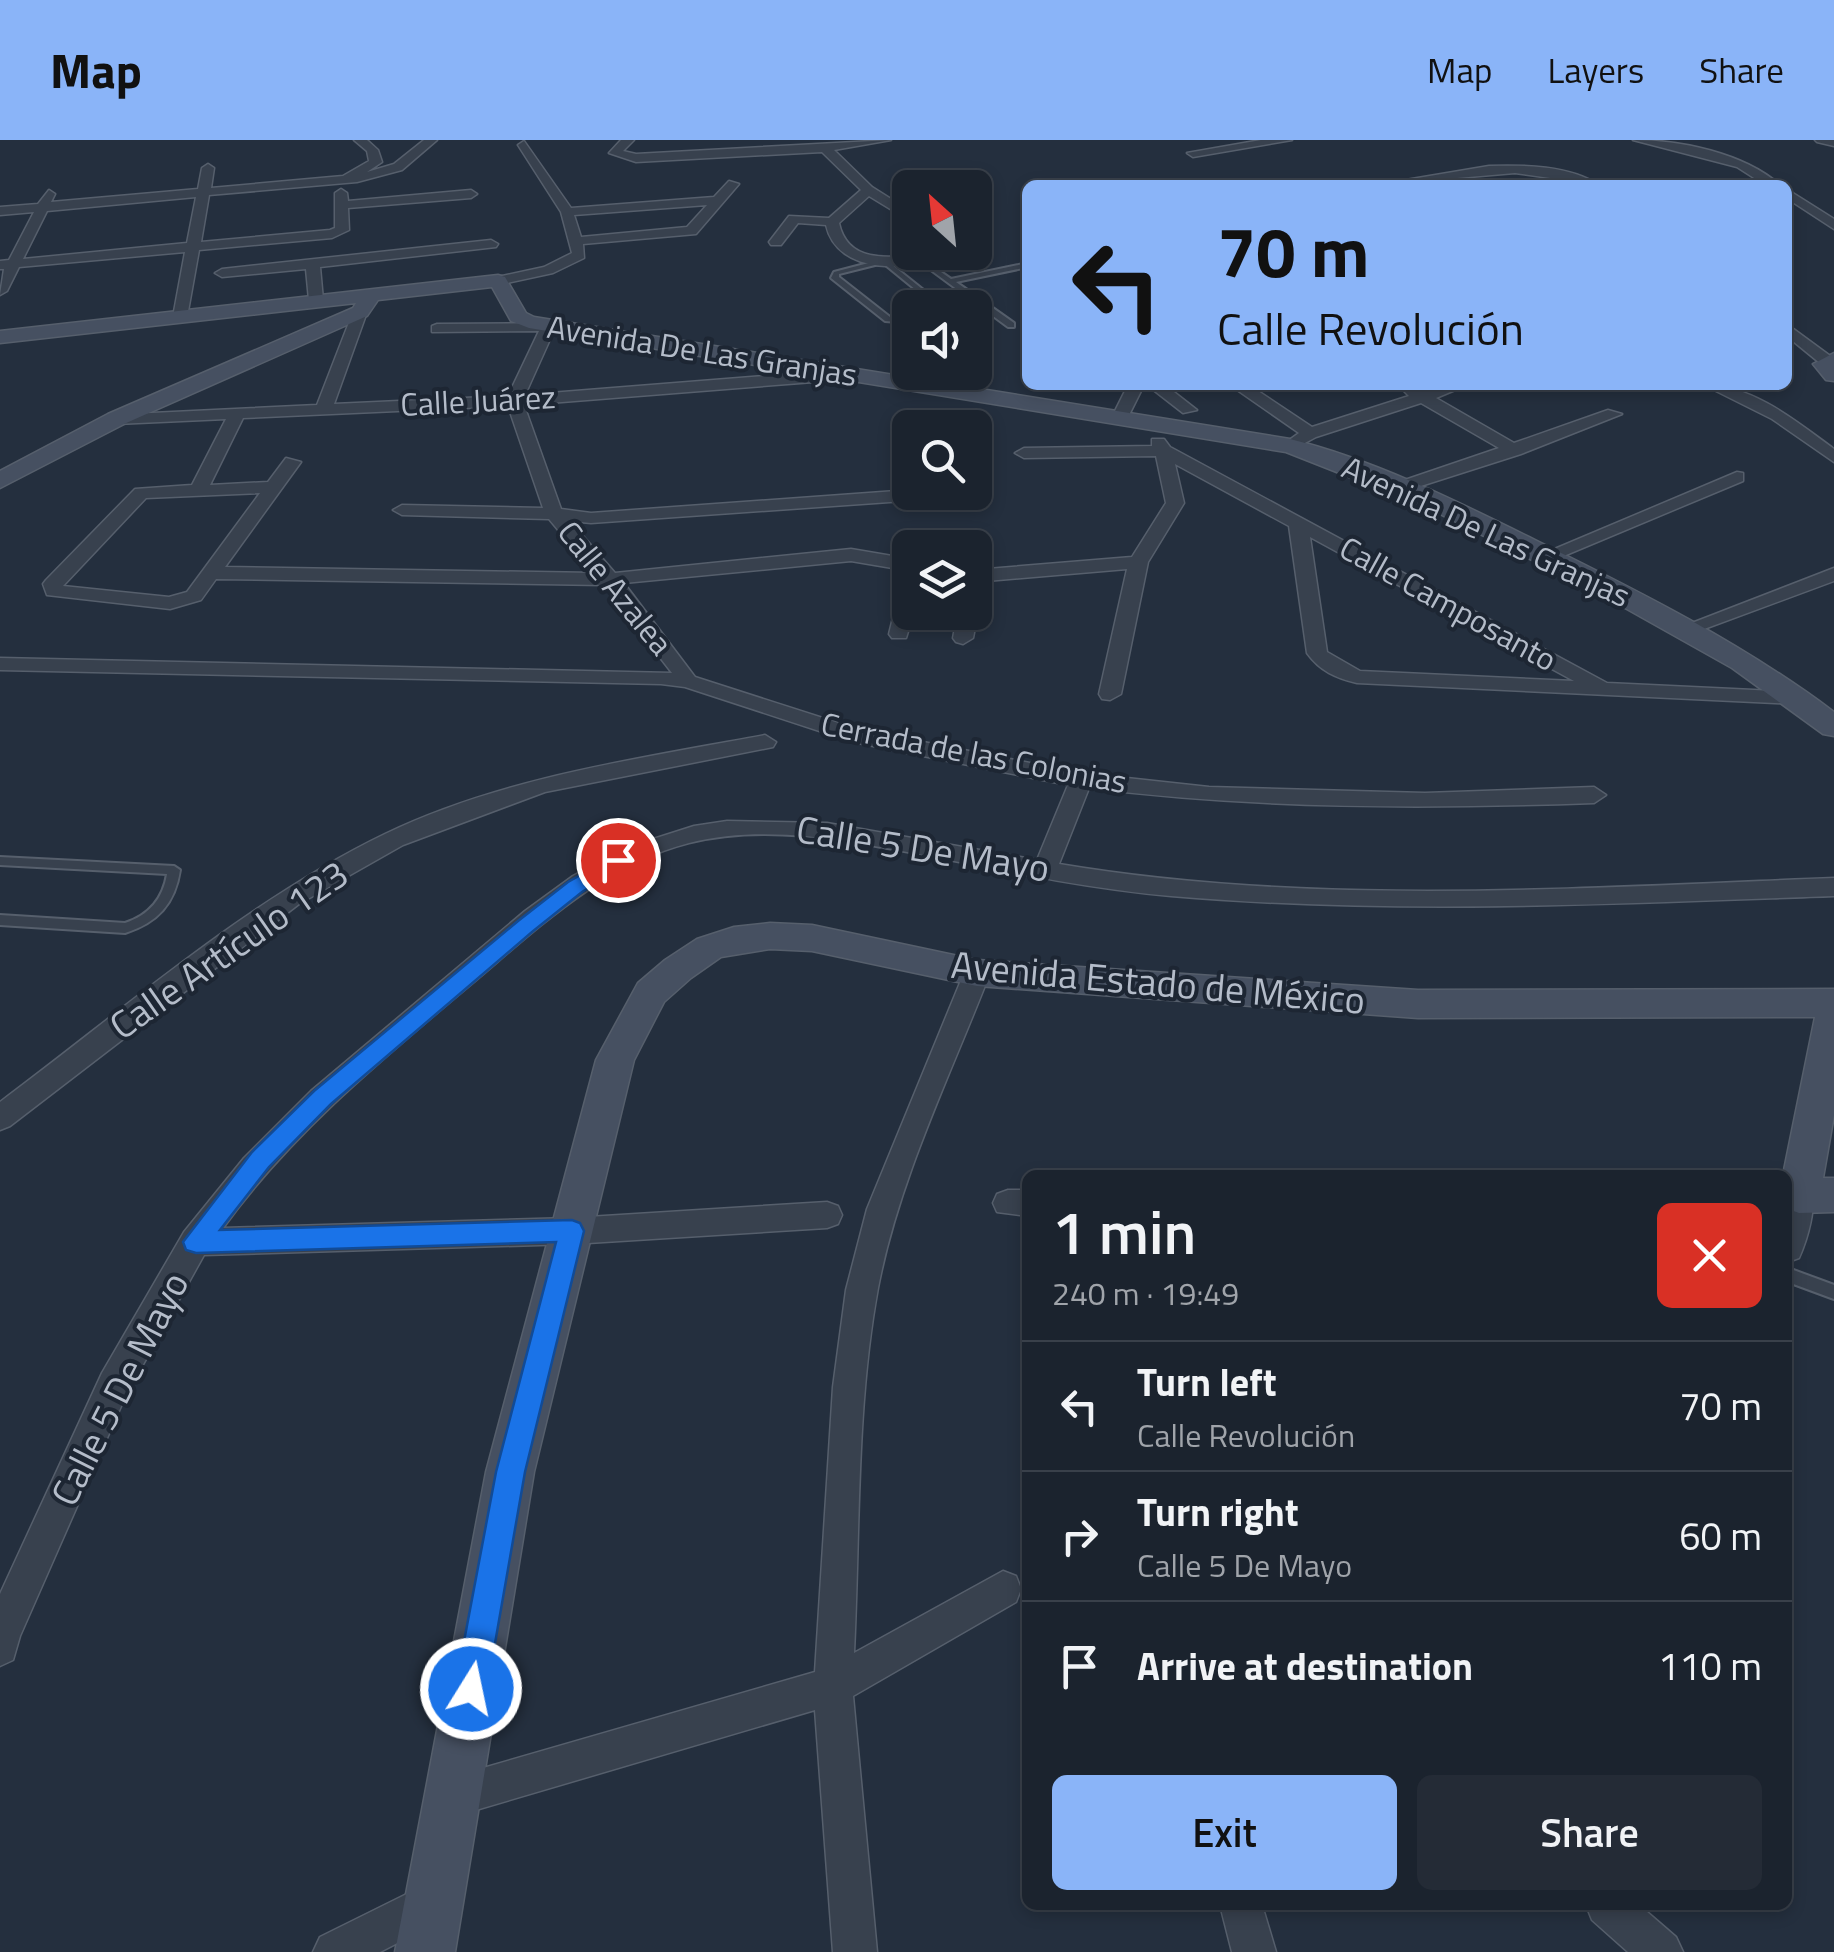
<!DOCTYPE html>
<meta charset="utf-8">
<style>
:root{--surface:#1b232e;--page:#242b36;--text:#f1f3f6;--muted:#a0a4aa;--line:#39404a;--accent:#8ab4f8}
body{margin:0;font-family:"Titillium Web",sans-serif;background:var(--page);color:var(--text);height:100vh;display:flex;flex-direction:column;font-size:38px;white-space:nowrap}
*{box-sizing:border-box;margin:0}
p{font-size:32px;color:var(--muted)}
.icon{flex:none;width:55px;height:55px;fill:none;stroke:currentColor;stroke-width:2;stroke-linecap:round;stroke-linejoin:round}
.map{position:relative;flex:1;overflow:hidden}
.side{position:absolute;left:1022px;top:1030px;width:770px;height:740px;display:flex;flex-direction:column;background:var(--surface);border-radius:15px;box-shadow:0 5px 15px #0003,0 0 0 2px var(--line)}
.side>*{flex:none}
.hud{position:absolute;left:1022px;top:40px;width:770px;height:210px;border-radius:15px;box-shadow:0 5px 15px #0003,0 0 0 2px var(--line);background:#8ab4f8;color:#111;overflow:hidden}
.needle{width:65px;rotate:333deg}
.tools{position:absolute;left:892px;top:30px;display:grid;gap:20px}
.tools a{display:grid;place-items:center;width:100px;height:100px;border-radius:15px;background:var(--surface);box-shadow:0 5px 15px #0003,0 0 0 2px var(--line);font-size:50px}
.pin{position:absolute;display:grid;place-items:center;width:85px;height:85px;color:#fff;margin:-42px;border:5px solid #fff;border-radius:50%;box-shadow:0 2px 10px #0007}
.me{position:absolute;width:110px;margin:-55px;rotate:10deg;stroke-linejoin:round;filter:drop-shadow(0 0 8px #0008)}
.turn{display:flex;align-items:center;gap:35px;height:210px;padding:0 30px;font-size:45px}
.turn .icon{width:130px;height:130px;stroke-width:2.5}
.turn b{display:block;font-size:70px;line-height:85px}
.round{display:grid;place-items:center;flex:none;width:105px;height:105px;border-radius:15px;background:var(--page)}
.summary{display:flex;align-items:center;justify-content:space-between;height:170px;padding:0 30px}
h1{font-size:60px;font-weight:600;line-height:75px}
.primary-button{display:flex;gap:20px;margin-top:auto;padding:20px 30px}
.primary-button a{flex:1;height:115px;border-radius:15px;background:var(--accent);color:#111;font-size:40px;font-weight:600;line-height:115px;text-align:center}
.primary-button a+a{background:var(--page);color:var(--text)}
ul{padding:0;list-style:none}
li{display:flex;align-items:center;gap:30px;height:130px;padding:0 30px;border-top:2px solid var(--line)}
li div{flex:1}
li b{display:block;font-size:38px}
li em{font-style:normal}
header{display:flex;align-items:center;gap:60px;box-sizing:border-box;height:140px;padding:0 50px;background:var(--accent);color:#111}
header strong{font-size:48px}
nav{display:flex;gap:55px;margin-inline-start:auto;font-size:35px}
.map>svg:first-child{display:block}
</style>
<header>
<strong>Map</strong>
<nav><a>Map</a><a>Layers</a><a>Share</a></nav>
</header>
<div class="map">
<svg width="1834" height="1812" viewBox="0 0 1834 1812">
<rect width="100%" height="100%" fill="#242f3e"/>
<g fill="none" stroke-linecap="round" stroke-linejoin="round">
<defs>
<g id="lane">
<path d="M918 116 951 139 1028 123V127L956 142 1014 183V187H1008L916 119Z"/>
<path d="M884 119 886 120 946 168H938L883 123 839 134V137L890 177 910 179V183L885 181 831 138 834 132Z"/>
<path d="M0 717 174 726 180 730C175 764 157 783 125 793L0 785V775L125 783C149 775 163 759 167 734L0 725Z"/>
<path d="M1788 1128 1834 1145V1159L1788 1142Z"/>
</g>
<g id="street">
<path d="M354 0H367L378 10 382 22 367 32 394 24 424 0H437L402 30 357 42 209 55 201 102 330 90 335 88V53L341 49 347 53 348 61 471 50 477 54 471 58 348 68 349 90 332 98 199 110 187 177 180 181 173 177 185 112 19 127 7 151 0 155 4 129H0V121L9 120 34 72 0 75V67L38 64 49 50 55 54 51 62 198 49 202 28 208 24 214 28 211 48 343 36 369 21 367 11ZM196 57 187 103 23 119 47 71Z"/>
<path d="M621 0H634L623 11 636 14 891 0 834 10 872 47 910 71V81L869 56 839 83C850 134 911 112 949 112 914 133 837 136 826 85L798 83 781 105H771L769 102 789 76 829 78 861 50 822 12 636 22 609 13Z"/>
<path d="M1261 0H1292L1193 17 1187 13Z"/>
<path d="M1633 0C1680 0 1744 13 1780 45H1765L1737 27Z"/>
<path d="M1815 0H1834V6L1817 2Z"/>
<path d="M524 1 571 68 714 57 729 41 739 44 696 94 583 104 584 118 553 133 498 145 493 144V138L544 127 572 113 561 72 518 5ZM707 65 687 87 581 97 574 75Z"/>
<path d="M1489 26C1524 25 1569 25 1599 45L1515 33 1376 45Z"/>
<path d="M1788 50 1834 79V89L1788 59Z"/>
<path d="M491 100 498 104 496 107 320 127 323 160 316 164 309 160 306 129 222 137 215 133 222 129Z"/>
<path d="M360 168 367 172 334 264 508 256 539 191 432 192V186L437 184 554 183 556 186 525 255 839 230 847 235 839 240 524 265 561 369 591 373 910 350 970 352 961 357 591 383 570 381 615 433 851 409 910 419V431L851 421 624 443 695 537 857 589 1081 633 1209 647 1425 653 1594 647 1606 655 1594 663C1423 669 1260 669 1089 648L1059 724C1315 767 1576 748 1834 738V756C1612 764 1392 775 1171 756 1094 749 1019 734 944 719 861 704 773 682 689 703 602 725 536 790 469 846 381 920 291 994 223 1088L572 1078 827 1062 838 1066 842 1075 838 1084 827 1088 572 1104 204 1115 126 1255 20 1496 13 1520 0 1526V1454L102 1233 184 1092 244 1018 311 951 525 771 573 736 625 708 694 686 727 681 827 683 1037 720 1068 645 853 602 685 547 661 544 0 530V518L672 533 604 445 216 439 201 460 170 469 47 455 43 444 46 440 135 349 192 345 226 279 116 284 108 279 110 275 317 265 353 172ZM508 266 543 368 402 365 393 370 402 375 549 379 594 433 225 427 301 322 286 318 268 342 210 345 243 278ZM260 353 187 452 169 457 63 446 146 358Z"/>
<path d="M1788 185 1833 218V224H1821L1788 197Z"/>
<path d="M1128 245H1144L1126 281H1114L1112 277Z"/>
<path d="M1147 245H1165L1197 270 1183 273Z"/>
<path d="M1230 245H1249L1312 287 1409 256 1404 251 1406 248 1424 251 1443 245H1467L1436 258 1514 303 1608 270 1622 274 1521 314 1402 352 1393 347 1396 343 1499 308 1421 263 1316 297 1290 311 1281 306 1299 293Z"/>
<path d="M1704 245C1753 245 1796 281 1834 309V322L1772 279Z"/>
<path d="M1152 299H1164L1170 307 1607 543 1797 552 1808 558 1797 564 1357 543C1336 538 1320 531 1307 513L1289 386 1175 324 1184 363 1148 422 1121 554 1110 560 1102 559 1099 554 1127 429 975 442V430L1132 417 1166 363 1156 316 1024 318 1015 313 1024 308 1152 306ZM1310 397 1574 541 1360 531 1327 512Z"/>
<path d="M1737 332 1743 333V341L1554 420 1547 422 1538 416Z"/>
<path d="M1834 428V441L1696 492H1682L1679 488Z"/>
<path d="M910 443V472H914L906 498H892L889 494 900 449Z"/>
<path d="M975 468 978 472 973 498 963 504 956 502 953 498 958 472H975Z"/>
<path d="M765 595 776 602 773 607 545 652 403 705 299 764 10 986 0 990V962C122 871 248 760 385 694 504 637 637 619 765 595Z"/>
<path d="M977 823 986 826 990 833C950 936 899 1039 878 1148 856 1267 860 1393 854 1513L1003 1431 1016 1436 1021 1449 1016 1462 853 1556 877 1812H833L815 1570 452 1677 438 1671 432 1657 438 1643 452 1637 815 1532 833 1247 846 1150 867 1069 964 833 968 826Z"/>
<path d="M1788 1043 1810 1047C1818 1065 1807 1100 1799 1118L1788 1122Z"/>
<path d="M1008 1050H1028V1076L997 1072 993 1063 997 1054Z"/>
<path d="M431 1742 446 1748 452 1763 446 1778 380 1812H313L320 1797Z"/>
<path d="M1220 1765H1262L1276 1812H1232Z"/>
<path d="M1586 1765H1639L1676 1797 1683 1812H1628L1592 1780Z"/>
</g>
<g id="secondary">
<path d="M498 135 505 137 526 173 534 177 1290 299C1375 320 1458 362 1537 401 1640 452 1742 503 1834 572V596L1823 594 1732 528 1602 455 1428 368 1286 312 529 188 511 181 492 147 378 160 367 176 124 284 0 348V331L108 274 353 168 356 163 0 203V191Z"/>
<path d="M1834 213V241L1826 240 1813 224Z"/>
<path d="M770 783 812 785 977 820 1418 850 1834 849V975L1823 1038H1834V1072L1799 1073 1788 1069V1035H1783L1815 877 1418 878 977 846 812 811 770 809 721 817 691 838 664 862 634 920 534 1332 455 1812H395L486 1332 596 920 638 843 665 820 697 799 734 787Z"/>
</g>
</defs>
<!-- lane casing -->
<use href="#lane" stroke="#565f6c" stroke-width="4"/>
<!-- street casing -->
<use href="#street" stroke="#565f6c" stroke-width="3"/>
<!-- secondary casing -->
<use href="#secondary" stroke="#565f6c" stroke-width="3"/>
<!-- lane -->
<use href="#lane" fill="#38414e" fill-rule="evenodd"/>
<!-- street -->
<use href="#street" fill="#38414e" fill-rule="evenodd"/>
<!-- secondary -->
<use href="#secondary" fill="#465061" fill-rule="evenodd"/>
</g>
<!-- route -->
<path fill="#1a73e8" stroke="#114b97" stroke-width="2.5" d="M618 714 628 720 625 725 582 752 532 792 331 964 269 1027 220 1090 572 1080 580 1083 584 1091 525 1332 487 1549 483 1560 471 1565 460 1560 455 1549 496 1332 556 1102 196 1113 186 1110 183 1102 252 1012 314 951 518 781 568 742Z"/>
<g text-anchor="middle" stroke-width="8" stroke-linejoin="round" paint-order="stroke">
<!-- far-street labels -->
<g font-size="32" fill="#b4bcc9" stroke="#1d2633">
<text transform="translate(702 211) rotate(9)" y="11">Avenida De Las Granjas</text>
<text transform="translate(478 261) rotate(-3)" y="11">Calle Juárez</text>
<text transform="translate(1486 392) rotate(25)" y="11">Avenida De Las Granjas</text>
<text transform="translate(615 448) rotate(51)" y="11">Calle Azalea</text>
<text transform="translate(1448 464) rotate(29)" y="11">Calle Camposanto</text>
<text transform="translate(974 613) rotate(11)" y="11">Cerrada de las Colonias</text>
</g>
<!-- street labels -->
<g font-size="38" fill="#b4bcc9" stroke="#1d2633">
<text transform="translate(923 709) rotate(9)" y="13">Calle 5 De Mayo</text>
<text transform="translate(229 810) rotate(-35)" y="13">Calle Artículo 123</text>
<text transform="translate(1158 843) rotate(5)" y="13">Avenida Estado de México</text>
<text transform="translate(120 1249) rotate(-63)" y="13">Calle 5 De Mayo</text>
</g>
</g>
</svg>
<div class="tools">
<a><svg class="needle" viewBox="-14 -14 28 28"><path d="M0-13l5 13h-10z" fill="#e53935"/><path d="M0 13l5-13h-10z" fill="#a0a4aa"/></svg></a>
<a><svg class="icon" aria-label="sound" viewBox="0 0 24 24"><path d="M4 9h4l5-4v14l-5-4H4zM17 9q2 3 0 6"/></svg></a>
<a><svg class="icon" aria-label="search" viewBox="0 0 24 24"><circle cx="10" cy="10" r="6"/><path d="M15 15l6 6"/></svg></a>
<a><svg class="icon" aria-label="layers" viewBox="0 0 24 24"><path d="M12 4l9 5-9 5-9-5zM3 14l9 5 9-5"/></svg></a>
</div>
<div class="pin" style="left:618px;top:720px;background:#d93025"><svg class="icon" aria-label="arrive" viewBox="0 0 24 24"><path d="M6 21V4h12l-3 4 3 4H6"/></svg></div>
<svg class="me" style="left:471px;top:1549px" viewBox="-20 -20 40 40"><circle r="17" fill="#1a73e8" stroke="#fff" stroke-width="3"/><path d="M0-11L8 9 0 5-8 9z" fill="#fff"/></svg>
<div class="hud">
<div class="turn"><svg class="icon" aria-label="left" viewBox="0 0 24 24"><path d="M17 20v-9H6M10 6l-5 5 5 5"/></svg><div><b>70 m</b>Calle Revolución</div></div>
</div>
<section class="side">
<div class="summary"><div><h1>1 min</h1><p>240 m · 19:49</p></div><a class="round" style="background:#d93025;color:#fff"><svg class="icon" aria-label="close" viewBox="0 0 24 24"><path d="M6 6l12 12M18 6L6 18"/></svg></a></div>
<ul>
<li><svg class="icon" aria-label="left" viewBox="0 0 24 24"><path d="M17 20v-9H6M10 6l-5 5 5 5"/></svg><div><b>Turn left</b><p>Calle Revolución</p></div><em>70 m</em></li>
<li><svg class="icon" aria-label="right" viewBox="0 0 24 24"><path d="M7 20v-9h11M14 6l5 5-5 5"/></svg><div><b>Turn right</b><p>Calle 5 De Mayo</p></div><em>60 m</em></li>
<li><svg class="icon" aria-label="arrive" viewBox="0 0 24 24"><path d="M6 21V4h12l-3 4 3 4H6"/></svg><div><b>Arrive at destination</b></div><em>110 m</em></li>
</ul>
<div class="primary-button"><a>Exit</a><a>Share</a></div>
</section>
</div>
